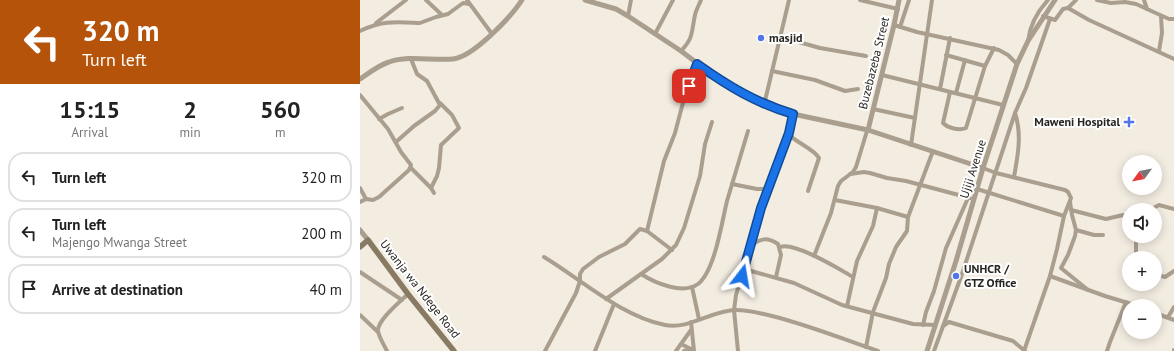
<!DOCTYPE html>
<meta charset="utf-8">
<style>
:root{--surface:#fff;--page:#f2f2f2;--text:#222;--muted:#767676;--line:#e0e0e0}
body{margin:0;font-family:"PT Sans",sans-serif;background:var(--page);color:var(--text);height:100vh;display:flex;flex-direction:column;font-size:15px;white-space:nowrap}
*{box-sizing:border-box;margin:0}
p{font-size:13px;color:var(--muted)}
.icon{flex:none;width:22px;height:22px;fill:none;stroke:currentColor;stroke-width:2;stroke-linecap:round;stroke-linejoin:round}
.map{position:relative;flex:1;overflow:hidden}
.side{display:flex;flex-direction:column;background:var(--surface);width:360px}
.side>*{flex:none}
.hud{background:#b45309;color:#fff;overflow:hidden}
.needle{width:26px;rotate:237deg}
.controls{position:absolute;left:762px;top:155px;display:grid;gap:8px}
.controls a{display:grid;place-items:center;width:40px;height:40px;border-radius:50%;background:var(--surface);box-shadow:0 2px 10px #0003;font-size:20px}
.pin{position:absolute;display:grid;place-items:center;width:34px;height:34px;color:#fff;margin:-17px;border-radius:8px;box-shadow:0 2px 6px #0006}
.me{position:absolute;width:44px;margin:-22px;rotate:14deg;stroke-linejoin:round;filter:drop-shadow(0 0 3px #0008)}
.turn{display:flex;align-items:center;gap:14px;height:84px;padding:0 16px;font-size:18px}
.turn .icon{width:52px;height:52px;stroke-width:2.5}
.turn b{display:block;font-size:28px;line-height:34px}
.eta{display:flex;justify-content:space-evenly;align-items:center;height:68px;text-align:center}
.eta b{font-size:24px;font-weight:800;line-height:28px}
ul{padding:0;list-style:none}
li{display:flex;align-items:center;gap:12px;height:50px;margin:0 8px 6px;padding:0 8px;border:2px solid var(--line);border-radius:16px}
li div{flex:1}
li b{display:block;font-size:15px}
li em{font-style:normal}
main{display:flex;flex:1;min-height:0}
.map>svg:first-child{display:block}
</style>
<main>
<section class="side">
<div class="hud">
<div class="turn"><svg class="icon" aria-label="left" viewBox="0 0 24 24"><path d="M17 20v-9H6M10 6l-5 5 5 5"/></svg><div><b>320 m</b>Turn left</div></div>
</div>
<div class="eta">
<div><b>15:15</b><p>Arrival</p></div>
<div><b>2</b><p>min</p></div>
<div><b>560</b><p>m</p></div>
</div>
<ul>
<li><svg class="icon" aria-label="left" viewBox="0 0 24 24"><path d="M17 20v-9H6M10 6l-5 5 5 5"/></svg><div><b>Turn left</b></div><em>320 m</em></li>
<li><svg class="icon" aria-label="left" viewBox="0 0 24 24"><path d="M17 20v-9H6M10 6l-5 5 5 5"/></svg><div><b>Turn left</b><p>Majengo Mwanga Street</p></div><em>200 m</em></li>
<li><svg class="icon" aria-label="arrive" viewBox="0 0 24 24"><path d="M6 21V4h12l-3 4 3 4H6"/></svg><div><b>Arrive at destination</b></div><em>40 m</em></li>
</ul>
</section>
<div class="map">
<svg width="814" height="351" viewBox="0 0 814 351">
<rect width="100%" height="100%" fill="#f3ece1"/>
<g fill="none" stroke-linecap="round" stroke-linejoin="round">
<!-- minor -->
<g stroke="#aa9f8f" stroke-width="4">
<path d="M66 0 82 15"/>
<path d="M107 0 132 34"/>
<path d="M500 0 538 9"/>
<path d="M737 0 751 3 765 2 776 4 809 19H814"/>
<path d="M784 0 787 9"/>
<path d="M708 8 716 0"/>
<path d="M268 16 271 0"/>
<path d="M683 16 695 20 703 9 708 8 729 20 814 59"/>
<path d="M16 23 46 0"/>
<path d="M534 25 557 32 639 50 648 55 657 64"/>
<path d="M540 27 549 0"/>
<path d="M0 31C23 20 36 22 60 23L76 17 88 14 103 3 109 4"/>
<path d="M295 34 313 0"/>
<path d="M421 37 460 48 506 56"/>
<path d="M668 41C670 25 677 12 688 0"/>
<path d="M321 51C334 37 331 33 335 15 336 10 339 5 341 0"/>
<path d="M799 51 802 33 801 16"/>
<path d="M586 55 625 66"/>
<path d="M412 71 455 80 485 91 498 89"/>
<path d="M522 75 643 105"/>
<path d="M580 89 590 38"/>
<path d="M590 92 583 123C588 128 599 131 606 128L625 66 634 48"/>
<path d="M596 93 605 60"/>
<path d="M0 95 28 129 41 152 51 165 49 170 19 197 13 200 6 199 0 202"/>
<path d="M404 105 429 0"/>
<path d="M513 109 555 118"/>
<path d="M19 119 28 114 42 108"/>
<path d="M428 134C437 143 454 149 459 158L448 191"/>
<path d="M36 142 54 126 75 111 80 105 67 81 57 74 51 59"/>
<path d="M551 145 572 0"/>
<path d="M51 168 71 188 74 193"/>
<path d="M623 168 636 173 705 190 708 192 711 198 704 216 697 249 690 276 664 351"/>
<path d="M490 174 504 172 510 173 527 178 546 181 610 198"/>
<path d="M654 177C658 155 662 134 655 113"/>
<path d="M372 184 397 189H409"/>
<path d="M0 188 6 199"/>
<path d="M71 188 77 176 79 168 81 145 99 128 92 115 80 103"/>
<path d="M617 189 704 216"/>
<path d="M475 200 517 208 548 217"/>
<path d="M710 202 712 215 716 230 715 236 708 255 701 268 728 290"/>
<path d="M711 210 746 219 763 215 769 218"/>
<path d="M790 210 799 205 814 209"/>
<path d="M716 230 734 235H743"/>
<path d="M287 231 304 161 315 133 325 95 337 64"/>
<path d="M776 236V253L784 258"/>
<path d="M390 246C401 238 407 237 418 244L421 255 416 277"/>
<path d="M420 247C434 241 479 269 493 277"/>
<path d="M454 256 471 213 478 186 481 181 493 172 496 167 507 131"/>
<path d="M184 257C222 280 261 316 305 325 329 330 352 310 376 310 388 310 400 313 412 316 448 325 483 339 518 351"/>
<path d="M384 269 434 283 482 305 553 324 575 325"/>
<path d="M0 272 42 300"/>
<path d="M281 274C295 283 323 295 338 284 355 271 362 221 367 201 374 177 381 154 388 131"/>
<path d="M795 274 805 277 814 271"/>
<path d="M690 276 745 296 778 306"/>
<path d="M332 287 339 319"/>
<path d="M246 299 302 259 316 245 324 228 340 176 345 144 352 122"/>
<path d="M487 306 497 261 513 226 517 208"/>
<path d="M795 313 814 320"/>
<path d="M0 315 18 332"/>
<path d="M808 317 814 307"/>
<path d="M331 322 334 351"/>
<path d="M563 325 566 312 574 291 586 248 608 198"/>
<path d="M583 326 589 322 653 341 665 351"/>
<path d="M321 344 331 349"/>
<path d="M506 347 513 312 526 278 529 264 536 247 547 231 548 217 573 151"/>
<path d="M27 351C24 345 19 337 18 331 17 320 41 301 48 294"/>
<path d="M185 351 216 293 220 281V274L223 269 239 257 265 244 280 229 287 231 312 250"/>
<path d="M235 351 254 304"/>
<path d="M316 351 331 330"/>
<path d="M324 351 332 349"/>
<path d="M378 351 374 310 376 295 401 208 429 133 433 114"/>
<path d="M574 351 602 274 655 113 666 88 690 19"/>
<path d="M747 351 750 342 766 302"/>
<path d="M814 351V350"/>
</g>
<!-- tertiary -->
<g stroke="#aa9f8f" stroke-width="5">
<path d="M225 0 256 9 268 16 321 51 366 85 404 105 433 114 508 130 623 168"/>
<path d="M0 79C9 73 19 65 29 62 49 55 72 61 93 59 113 57 151 17 162 0"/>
<path d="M508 130 534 25 539 0"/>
<path d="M0 230 8 240"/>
<path d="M567 351 596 261 623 168 657 64 668 41 695 0"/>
</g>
<!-- secondary -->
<path stroke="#897a63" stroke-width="5.5" d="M0 247 8 240 48 294 94 351"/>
</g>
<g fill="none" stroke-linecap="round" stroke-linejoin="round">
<defs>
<path id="route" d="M329 86 337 64C368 86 396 103 433 114L429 133 401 208 382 276"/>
</defs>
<!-- route casing -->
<use href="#route" stroke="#114b97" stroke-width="10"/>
<!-- route -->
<use href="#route" stroke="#1a73e8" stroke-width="7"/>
</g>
<!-- markers -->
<g fill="#5275ea" stroke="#fff" stroke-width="1.5">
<circle cx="401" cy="38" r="4"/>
<path d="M767 116h4v4h4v4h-4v4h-4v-4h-4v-4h4z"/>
<circle cx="596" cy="276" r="4"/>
</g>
<g text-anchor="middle" stroke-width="4" stroke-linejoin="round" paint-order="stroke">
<!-- poi labels -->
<g font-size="12" font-weight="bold" fill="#272520" stroke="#fff" text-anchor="start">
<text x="409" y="42">masjid</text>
<text x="760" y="126" text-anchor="end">Maweni Hospital</text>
<text x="604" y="273">UNHCR /<tspan x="604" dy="14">GTZ Office</tspan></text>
</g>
<!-- street labels -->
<g font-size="12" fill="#272520" stroke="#fff">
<text transform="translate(514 63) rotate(-76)" y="4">Buzebazeba Street</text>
<text transform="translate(613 169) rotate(-72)" y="4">Ujiji Avenue</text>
<text transform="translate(60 289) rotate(52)" y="4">Uwanja wa Ndege Road</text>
</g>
</g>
</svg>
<div class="controls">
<a><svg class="needle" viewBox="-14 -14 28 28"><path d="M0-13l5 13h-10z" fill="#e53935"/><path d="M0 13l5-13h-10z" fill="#767676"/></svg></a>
<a><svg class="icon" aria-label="sound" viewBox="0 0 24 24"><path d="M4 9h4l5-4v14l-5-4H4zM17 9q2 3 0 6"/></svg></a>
<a>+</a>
<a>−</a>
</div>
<div class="pin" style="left:329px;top:86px;background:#d93025"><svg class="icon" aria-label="arrive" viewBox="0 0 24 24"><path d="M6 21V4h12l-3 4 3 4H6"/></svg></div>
<svg class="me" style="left:382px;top:276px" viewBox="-20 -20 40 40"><path d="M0-17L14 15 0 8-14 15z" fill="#1a73e8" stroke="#fff" stroke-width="4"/></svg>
</div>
</main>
